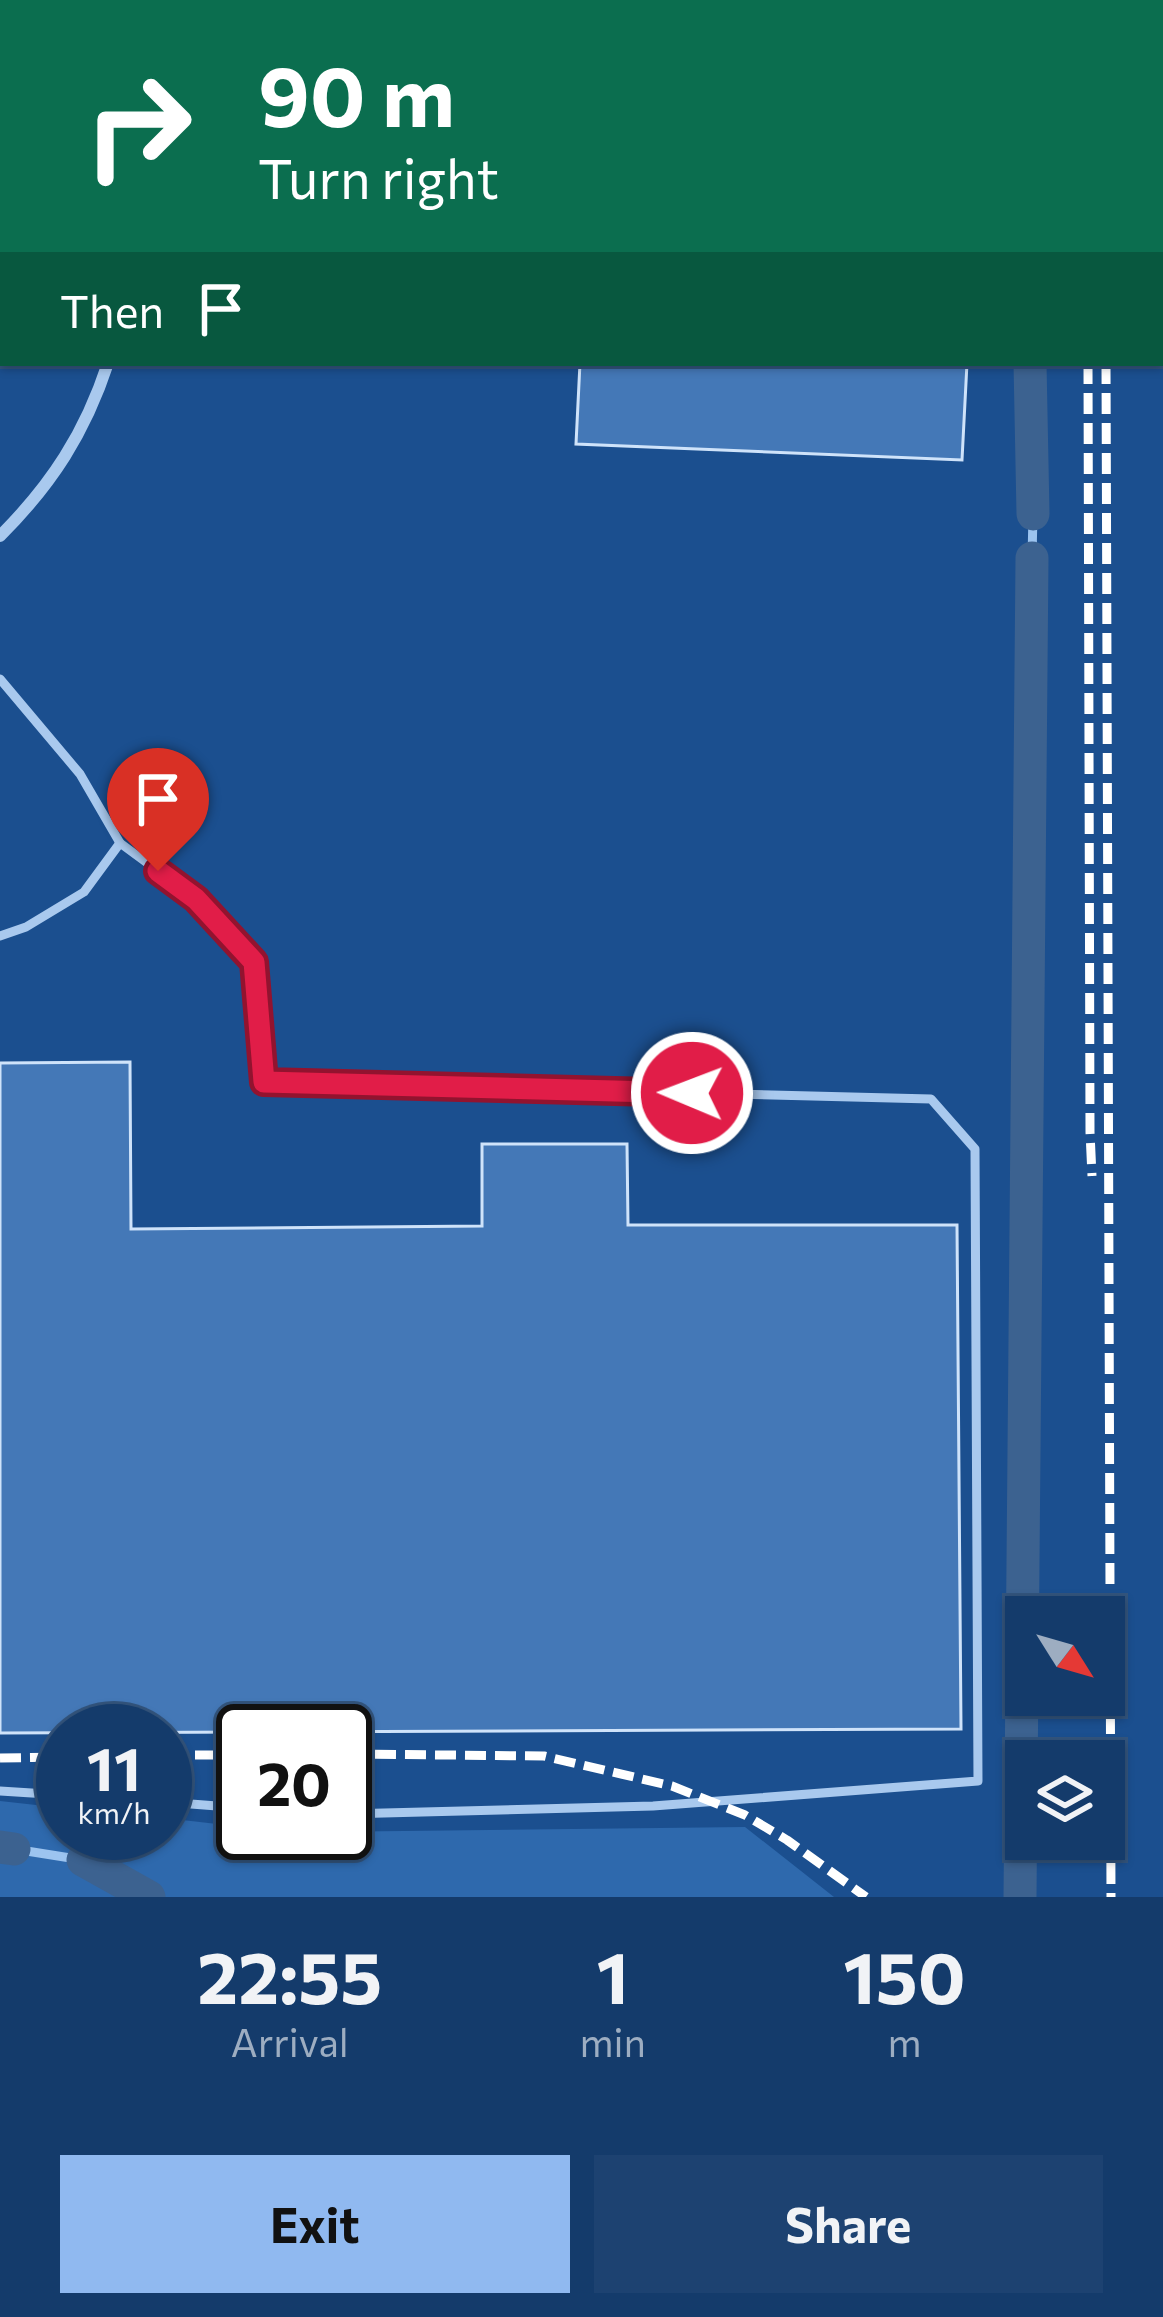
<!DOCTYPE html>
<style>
:root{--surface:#143b6b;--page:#1d4271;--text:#f1f3f6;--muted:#9dadc1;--line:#33557e;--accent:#90b9f0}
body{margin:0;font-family:Commissioner,sans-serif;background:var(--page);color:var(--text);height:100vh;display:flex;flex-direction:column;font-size:45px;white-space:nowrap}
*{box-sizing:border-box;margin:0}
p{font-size:39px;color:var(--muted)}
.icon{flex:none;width:66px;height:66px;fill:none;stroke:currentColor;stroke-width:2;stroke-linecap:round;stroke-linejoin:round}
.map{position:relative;height:1897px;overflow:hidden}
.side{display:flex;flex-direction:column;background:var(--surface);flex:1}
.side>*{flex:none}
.top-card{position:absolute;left:0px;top:0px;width:1164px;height:366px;box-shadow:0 3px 9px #0004,0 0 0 3px var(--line);background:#0b6e4f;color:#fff;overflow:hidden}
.needle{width:78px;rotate:127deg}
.controls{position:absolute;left:1005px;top:1596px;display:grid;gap:24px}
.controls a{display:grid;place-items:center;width:120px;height:120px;border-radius:0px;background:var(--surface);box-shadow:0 3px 9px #0004,0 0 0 3px var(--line);font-size:60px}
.speed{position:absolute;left:36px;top:1704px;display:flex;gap:24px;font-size:60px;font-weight:700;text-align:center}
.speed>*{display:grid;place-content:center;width:156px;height:156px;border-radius:50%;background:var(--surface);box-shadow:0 3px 9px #0004,0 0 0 3px var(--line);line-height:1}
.speed small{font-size:30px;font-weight:400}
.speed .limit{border:6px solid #111;border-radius:18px;background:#fff;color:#111}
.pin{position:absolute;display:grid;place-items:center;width:102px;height:102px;color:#fff;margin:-123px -51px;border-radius:50% 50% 50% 0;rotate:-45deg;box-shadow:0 0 12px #0007}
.pin .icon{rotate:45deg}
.me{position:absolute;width:132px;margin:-66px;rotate:271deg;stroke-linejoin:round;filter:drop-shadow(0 0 9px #0008)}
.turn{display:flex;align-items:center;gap:42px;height:252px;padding:0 60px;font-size:54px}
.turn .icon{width:156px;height:156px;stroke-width:2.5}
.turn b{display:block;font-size:84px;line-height:102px}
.then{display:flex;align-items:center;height:114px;padding:0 60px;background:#0003;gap:24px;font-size:45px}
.eta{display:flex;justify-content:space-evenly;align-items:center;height:204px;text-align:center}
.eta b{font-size:72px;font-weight:700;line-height:84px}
.primary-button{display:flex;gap:24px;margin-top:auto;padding:24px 60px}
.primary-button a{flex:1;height:138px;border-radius:0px;background:var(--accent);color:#111;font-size:48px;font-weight:700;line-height:138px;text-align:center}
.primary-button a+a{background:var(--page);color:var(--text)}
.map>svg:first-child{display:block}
</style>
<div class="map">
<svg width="1163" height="1897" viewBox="0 0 1163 1897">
<rect width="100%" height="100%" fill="#1b4f8f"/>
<!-- green -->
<path fill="#2e69ad" d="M0 1801 63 1808V1833H165V1818L243 1827V1833L745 1827 834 1897H0Z"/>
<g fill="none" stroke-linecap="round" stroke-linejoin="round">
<!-- stream -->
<g stroke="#9cc4f0" stroke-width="9">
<path d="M1032 558 1033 514"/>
<path d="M14 1849 83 1860"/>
</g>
<!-- canal -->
<g stroke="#3c6290" stroke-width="33">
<path d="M1024 0V3"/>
<path d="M1030 363 1033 514"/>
<path d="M0 1847 14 1849"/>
<path d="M83 1860 149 1897"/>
<path d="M1020 1897 1032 558"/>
</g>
</g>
<!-- building -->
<g fill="#4478b7" stroke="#cfe3fa" stroke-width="3">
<path d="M597 0H983V3H596Z"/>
<path d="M580 363H967L962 460 576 444Z"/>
<path d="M130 1062 131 1229 482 1226V1144H627L628 1225H957L961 1729 0 1733V1063Z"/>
</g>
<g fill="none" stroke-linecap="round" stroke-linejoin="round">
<!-- service -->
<g stroke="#a9c9ee" stroke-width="9">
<path d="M282 3V0"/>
<path d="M369 3V0"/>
<path d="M0 103H3"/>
<path d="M0 206H3"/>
<path d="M0 679 80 774 120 843 196 899 254 963 264 1082 931 1099 975 1149 978 1781 653 1806 345 1814"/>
<path d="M0 936 26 927 84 892 120 843"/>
<path d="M0 1791 63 1795"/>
<path d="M165 1802 243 1808"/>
</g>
<!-- minor -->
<g stroke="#a9c9ee" stroke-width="12">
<path d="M132 0V3"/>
<path d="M0 536C52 484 85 433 108 363"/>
</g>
<!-- rail -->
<g stroke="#fff" stroke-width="9" stroke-dasharray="21 9" stroke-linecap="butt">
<path d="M1087 0V3"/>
<path d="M1105 0V3"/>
<path d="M1088 363 1090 1132 1092 1176"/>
<path d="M1106 363 1111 1897"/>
<path d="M345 1754 544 1756 672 1786 745 1815 787 1840 866 1897"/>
<path d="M165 1755H243"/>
<path d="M0 1758 63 1757"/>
</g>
</g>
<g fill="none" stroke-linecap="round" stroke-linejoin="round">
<defs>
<path id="route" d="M158 871 196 899 254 962 264 1082 692 1093"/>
</defs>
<!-- route casing -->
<use href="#route" stroke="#92132f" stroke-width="30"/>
<!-- route -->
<use href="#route" stroke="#e11d48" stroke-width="21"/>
</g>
</svg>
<div class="controls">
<a><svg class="needle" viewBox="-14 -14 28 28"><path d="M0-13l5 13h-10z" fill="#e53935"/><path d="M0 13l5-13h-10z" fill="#9dadc1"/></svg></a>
<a><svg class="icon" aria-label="layers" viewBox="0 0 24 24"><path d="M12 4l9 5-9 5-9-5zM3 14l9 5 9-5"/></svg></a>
</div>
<div class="speed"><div>11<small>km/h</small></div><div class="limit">20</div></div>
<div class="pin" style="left:158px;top:871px;background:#d93025"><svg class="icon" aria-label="arrive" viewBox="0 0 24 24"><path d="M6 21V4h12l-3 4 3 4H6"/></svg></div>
<svg class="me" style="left:692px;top:1093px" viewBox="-20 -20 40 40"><circle r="17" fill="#e11d48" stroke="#fff" stroke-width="3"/><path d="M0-11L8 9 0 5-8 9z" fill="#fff"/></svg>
<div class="top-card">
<div class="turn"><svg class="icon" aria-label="right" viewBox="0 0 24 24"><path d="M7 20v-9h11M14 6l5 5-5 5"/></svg><div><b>90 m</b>Turn right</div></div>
<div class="then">Then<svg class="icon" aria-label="arrive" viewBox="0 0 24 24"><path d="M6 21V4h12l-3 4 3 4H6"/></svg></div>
</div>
</div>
<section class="side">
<div class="eta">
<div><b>22:55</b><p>Arrival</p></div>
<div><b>1</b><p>min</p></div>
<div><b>150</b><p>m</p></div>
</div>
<div class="primary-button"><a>Exit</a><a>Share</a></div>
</section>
